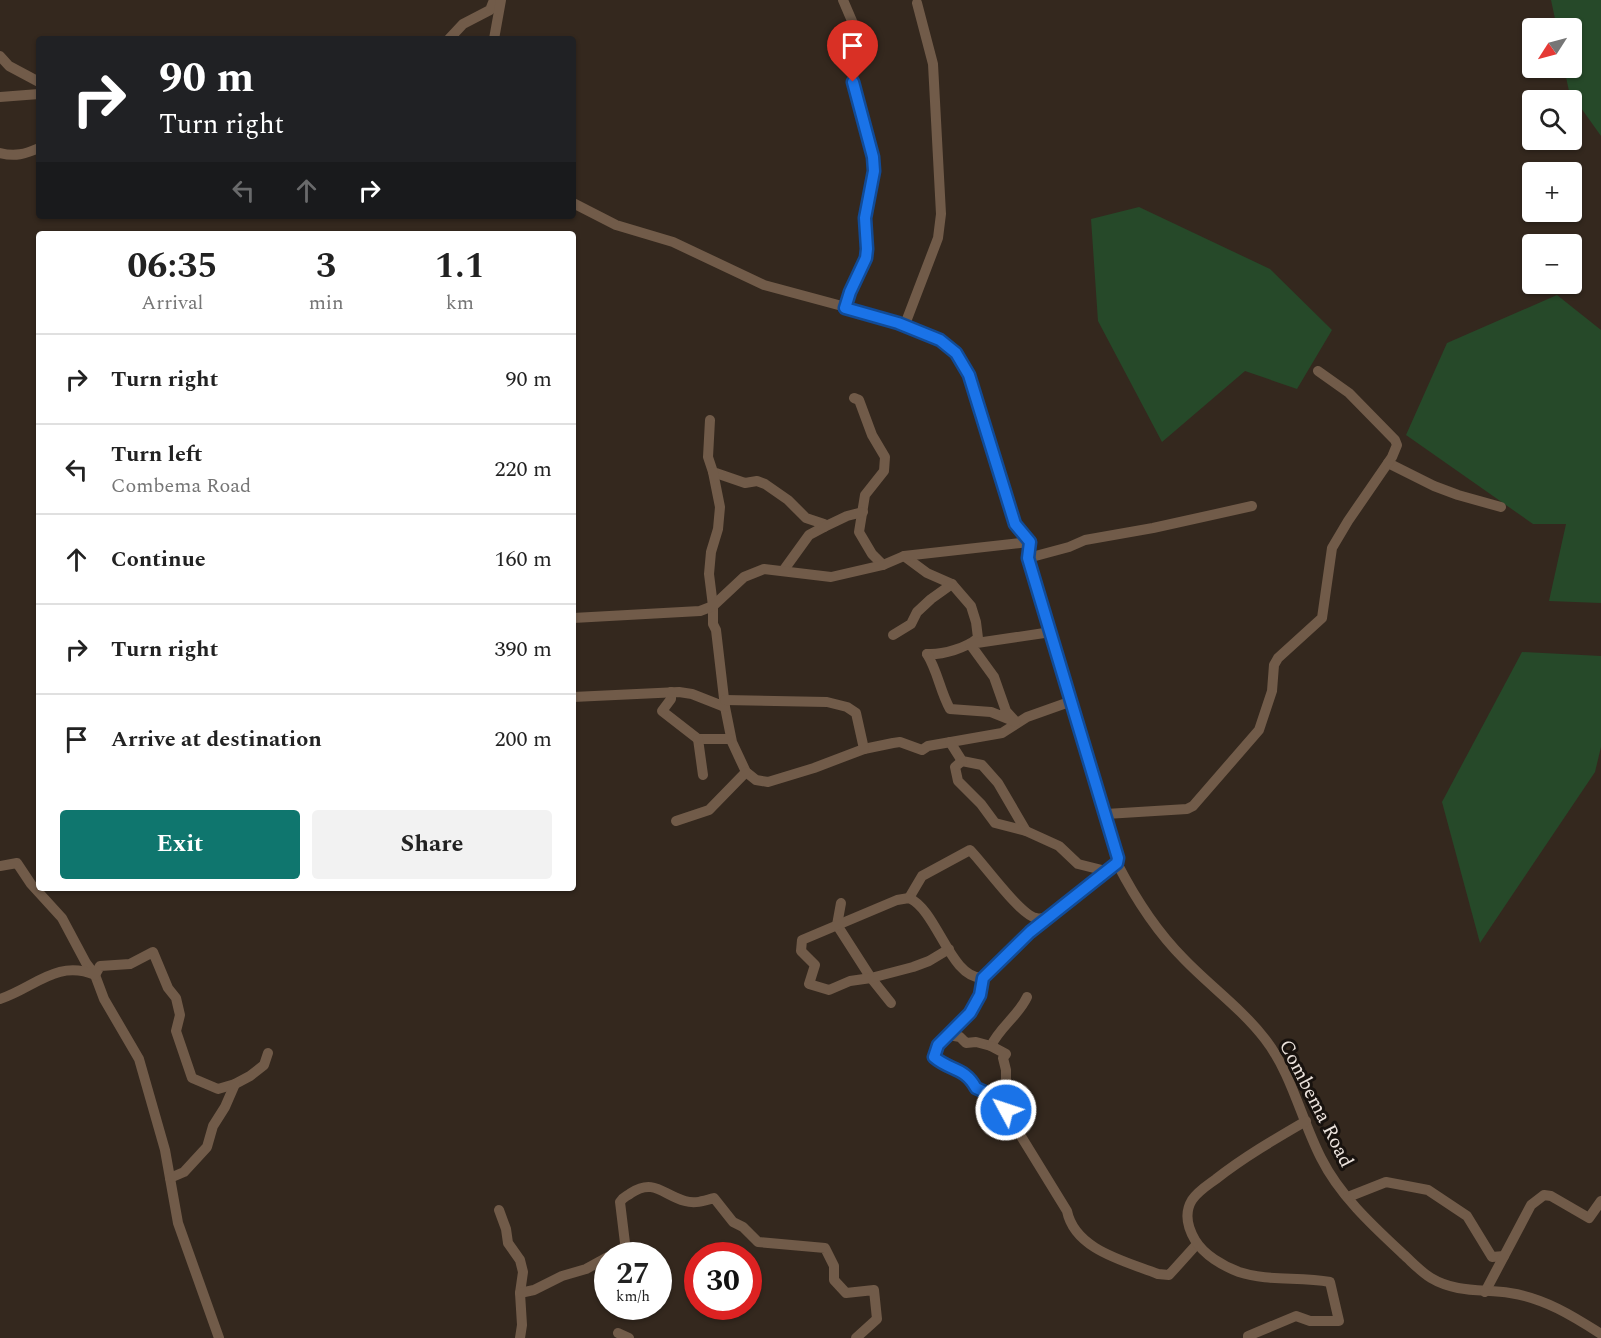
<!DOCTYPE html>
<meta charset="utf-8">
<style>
:root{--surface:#fff;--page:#f2f2f2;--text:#222;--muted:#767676;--line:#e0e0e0;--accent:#0f766e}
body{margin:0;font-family:Spectral,serif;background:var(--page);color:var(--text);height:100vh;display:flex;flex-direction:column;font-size:22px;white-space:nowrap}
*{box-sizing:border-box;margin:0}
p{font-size:20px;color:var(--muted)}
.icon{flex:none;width:33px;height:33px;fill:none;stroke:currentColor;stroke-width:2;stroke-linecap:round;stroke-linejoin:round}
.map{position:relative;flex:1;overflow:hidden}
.panel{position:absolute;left:36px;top:231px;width:540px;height:660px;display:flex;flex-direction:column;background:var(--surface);border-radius:6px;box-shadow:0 2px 4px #0004}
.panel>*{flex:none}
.top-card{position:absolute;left:36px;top:36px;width:540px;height:183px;border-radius:6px;box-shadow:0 2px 4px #0004;background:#202124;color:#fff;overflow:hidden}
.needle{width:39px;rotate:234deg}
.buttons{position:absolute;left:1522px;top:18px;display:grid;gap:12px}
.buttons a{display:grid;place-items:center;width:60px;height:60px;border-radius:6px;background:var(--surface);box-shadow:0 2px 4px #0004;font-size:30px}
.speed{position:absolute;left:594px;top:1242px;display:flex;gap:12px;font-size:30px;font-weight:700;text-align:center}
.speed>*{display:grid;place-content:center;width:78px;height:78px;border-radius:50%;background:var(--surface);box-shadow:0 2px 4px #0004;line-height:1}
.speed small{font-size:15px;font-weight:400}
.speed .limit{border:9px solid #d22;background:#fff;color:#111}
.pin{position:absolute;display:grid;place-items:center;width:51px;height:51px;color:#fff;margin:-62px -26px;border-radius:50% 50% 50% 0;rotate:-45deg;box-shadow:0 0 6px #0007}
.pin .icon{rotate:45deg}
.me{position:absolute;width:66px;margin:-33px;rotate:310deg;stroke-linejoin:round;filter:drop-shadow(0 0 4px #0008)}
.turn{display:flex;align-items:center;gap:21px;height:126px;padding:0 24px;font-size:27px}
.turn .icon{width:78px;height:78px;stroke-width:2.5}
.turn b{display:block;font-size:42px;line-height:51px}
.lanes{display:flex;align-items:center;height:57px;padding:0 24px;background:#0003;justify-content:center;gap:30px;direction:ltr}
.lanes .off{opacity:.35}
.eta{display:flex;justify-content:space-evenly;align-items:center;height:102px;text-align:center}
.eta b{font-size:36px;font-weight:700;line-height:42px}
.primary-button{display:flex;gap:12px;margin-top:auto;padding:12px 24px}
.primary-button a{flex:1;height:69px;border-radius:6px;background:var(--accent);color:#fff;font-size:24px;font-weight:700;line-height:69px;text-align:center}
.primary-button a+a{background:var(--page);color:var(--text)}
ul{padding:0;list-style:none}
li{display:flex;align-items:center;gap:18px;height:90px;padding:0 24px;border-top:2px solid var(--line)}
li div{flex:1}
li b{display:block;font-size:22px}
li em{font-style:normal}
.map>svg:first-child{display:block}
</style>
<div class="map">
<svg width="1601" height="1338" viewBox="0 0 1601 1338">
<rect width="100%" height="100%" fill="#34281e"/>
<!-- green -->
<g fill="#264929">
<path d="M1551 0H1601V136L1569 91 1564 68H1572V28H1557Z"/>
<path d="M1139 207 1270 269 1332 330 1297 389 1245 371 1162 442 1098 321 1091 219Z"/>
<path d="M1557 295 1601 330V603L1549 601 1566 524H1533L1406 435 1447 343Z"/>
<path d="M1522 652 1601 656V747L1595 772 1480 943 1442 802Z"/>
</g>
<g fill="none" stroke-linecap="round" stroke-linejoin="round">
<!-- minor -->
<g stroke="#715b49" stroke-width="10">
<path d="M843 0 852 21 854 54 853 82 873 157 874 171 865 218 867 249 866 258 850 292 845 308"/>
<path d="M449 39 463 24 490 10 494 0"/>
<path d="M494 39 501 0"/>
<path d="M0 56 9 66 39 82"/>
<path d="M0 97 39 94"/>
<path d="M0 153C15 157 25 154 39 148"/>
<path d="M573 203 616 225 673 242 764 285 868 313 927 333 949 346 961 359 969 375 1015 524 1030 542 1028 558 1117 858V863C1135 898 1156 931 1184 959 1210 986 1242 1009 1265 1039 1292 1074 1301 1119 1321 1158 1340 1196 1373 1226 1403 1254 1412 1262 1421 1272 1431 1278 1456 1293 1483 1289 1510 1293 1544 1298 1573 1316 1601 1334"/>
<path d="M904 327 938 238 941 214 933 64 917 3"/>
<path d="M854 398 859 400 872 435 885 457 884 471 865 495 859 532 872 554 883 565"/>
<path d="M710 420 708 457 713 472 745 483 757 481 765 484 788 500 806 518 824 524V527L809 535 783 571"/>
<path d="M1388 463 1434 486 1458 495 1501 507"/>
<path d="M713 472 720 507 718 529 711 552 709 574 713 606V624L716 630 725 707 732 742 746 772 756 780 768 782 814 768 864 749 893 743 900 742 922 750 928 746 1002 733 1027 717 1072 701"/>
<path d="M824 527 847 516 863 512"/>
<path d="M904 556 927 573 952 584 971 606 976 622 978 638C966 648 943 655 927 654"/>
<path d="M1028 558 1069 547 1085 540 1153 528 1252 506"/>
<path d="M573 618 700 611 713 606 744 577 764 569 831 577 883 565 904 556 1030 542"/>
<path d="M893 635 911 624 917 612 931 599 952 584"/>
<path d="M927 654C938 672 940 691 950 709L991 712 1016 722 1006 711 994 677 970 644 1051 632"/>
<path d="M671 692V699L662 711 698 739H731"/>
<path d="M573 697 679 692 692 694 725 707"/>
<path d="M725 700 827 702 847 707 856 713 864 749"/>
<path d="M698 739 703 775"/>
<path d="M950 742 962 761 982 765 998 783 1026 831"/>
<path d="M962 761 955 767 958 781 981 804 995 823 1026 831 1059 846 1078 864 1106 871"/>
<path d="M1106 814 1187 809 1193 806 1259 730 1272 691 1274 665 1278 658 1322 618 1332 548 1348 521 1392 457 1397 445 1395 440 1349 393 1318 371"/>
<path d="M676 821 709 810 746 772"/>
<path d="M0 866 17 863 31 884 62 918 86 963 95 975 104 999 139 1059 165 1150 178 1223 219 1338"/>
<path d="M909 898 922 876 970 850C984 864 1020 915 1036 918 1039 919 1042 918 1045 918"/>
<path d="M841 903 837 925 871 978 891 1003"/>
<path d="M949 949 929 961 913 967 871 978 850 981 829 990 809 984 815 965 801 951 802 940 897 900 909 898C938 911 950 979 983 978L1030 932 1117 863"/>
<path d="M983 978C981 991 978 1003 970 1013 958 1029 940 1038 934 1057 950 1071 965 1067 976 1088 989 1093 998 1099 1006 1110"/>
<path d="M0 999C34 988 57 959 95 975L100 966 130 964 153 952 168 988 176 998 180 1015 176 1031 192 1078 218 1089 235 1084 250 1076 264 1065 268 1053"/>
<path d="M949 1035 960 1037 966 1043 976 1042 991 1046C999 1028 1019 1015 1027 997"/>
<path d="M991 1046 1006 1054 1003 1058 1006 1070V1110L1019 1119 1016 1128 1067 1211C1075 1250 1125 1261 1158 1274L1169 1275 1197 1244"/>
<path d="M170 1178 184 1172 207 1147 213 1126 225 1107 235 1084"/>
<path d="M1348 1197 1386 1182 1428 1190 1467 1216 1492 1257 1504 1256"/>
<path d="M499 1210 506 1229 508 1243 520 1260 523 1272 520 1293 522 1325 520 1338"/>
<path d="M616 1256 624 1249 625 1243 620 1202C624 1196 626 1197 631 1193 654 1178 663 1195 685 1201 695 1204 704 1201 714 1198L733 1222 743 1227 758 1242 825 1248 834 1266V1280L846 1293 874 1290 877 1319 856 1338"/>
<path d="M1485 1292 1531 1205 1544 1195 1551 1196 1589 1218 1601 1201"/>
<path d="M520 1293 534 1290 562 1276 586 1269 608 1257"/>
<path d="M618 1333 629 1338"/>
<path d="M1248 1338V1336L1296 1316 1310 1321H1339L1330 1282C1300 1276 1269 1282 1239 1272 1223 1266 1204 1255 1195 1240 1188 1228 1184 1213 1192 1200 1198 1191 1208 1185 1216 1179 1244 1157 1275 1139 1306 1121"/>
</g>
</g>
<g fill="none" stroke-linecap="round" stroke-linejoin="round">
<defs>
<path id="route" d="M853 82 873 157 874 171 865 218 867 249 866 258 850 292 845 308 898 323 940 340 956 353 969 375 1015 524 1030 542 1028 558 1118 858 1117 863 1030 932 983 978 980 995 970 1013 938 1045 934 1057C950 1071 965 1067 976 1088 989 1093 998 1099 1006 1110"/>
</defs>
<!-- route casing -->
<use href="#route" stroke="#114b97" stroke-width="15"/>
<!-- route -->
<use href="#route" stroke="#1a73e8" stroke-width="10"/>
</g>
<g text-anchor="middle" stroke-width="6" stroke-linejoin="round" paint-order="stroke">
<!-- street labels -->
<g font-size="20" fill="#ece3dd" stroke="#18120e">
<text transform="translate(1317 1103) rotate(63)" y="7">Combema Road</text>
</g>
</g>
</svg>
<div class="buttons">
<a><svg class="needle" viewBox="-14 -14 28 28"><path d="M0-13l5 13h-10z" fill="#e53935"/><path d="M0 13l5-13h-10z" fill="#767676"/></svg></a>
<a><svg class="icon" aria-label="search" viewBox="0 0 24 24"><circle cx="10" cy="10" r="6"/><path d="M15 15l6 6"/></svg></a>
<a>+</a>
<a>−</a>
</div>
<div class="speed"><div>27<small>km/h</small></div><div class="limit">30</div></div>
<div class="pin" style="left:853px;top:82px;background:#d93025"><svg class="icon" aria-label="arrive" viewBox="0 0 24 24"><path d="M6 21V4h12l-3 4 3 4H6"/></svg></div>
<svg class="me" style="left:1006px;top:1110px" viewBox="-20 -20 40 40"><circle r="17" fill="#1a73e8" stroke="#fff" stroke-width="3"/><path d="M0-11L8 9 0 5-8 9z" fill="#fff"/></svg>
<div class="top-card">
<div class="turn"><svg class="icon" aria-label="right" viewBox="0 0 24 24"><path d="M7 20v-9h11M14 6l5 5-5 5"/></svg><div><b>90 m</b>Turn right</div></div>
<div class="lanes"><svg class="icon off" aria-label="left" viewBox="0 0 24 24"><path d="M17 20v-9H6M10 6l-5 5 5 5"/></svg><svg class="icon off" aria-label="ahead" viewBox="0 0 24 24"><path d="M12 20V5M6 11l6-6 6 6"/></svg><svg class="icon" aria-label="right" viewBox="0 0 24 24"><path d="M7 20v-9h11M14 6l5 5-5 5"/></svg></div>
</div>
<section class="panel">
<div class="eta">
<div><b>06:35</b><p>Arrival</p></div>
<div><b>3</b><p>min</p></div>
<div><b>1.1</b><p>km</p></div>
</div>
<ul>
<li><svg class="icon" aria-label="right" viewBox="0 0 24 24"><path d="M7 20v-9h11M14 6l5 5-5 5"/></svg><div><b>Turn right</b></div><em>90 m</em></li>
<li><svg class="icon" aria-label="left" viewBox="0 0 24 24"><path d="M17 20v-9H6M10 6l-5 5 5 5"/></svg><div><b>Turn left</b><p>Combema Road</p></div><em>220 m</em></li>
<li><svg class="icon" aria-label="ahead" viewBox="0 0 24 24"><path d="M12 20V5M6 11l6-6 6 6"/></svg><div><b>Continue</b></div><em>160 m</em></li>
<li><svg class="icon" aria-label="right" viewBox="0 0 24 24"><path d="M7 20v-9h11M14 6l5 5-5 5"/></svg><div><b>Turn right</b></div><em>390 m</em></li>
<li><svg class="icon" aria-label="arrive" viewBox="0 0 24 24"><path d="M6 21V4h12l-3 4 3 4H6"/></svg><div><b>Arrive at destination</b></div><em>200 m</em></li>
</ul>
<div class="primary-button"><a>Exit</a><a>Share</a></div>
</section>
</div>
